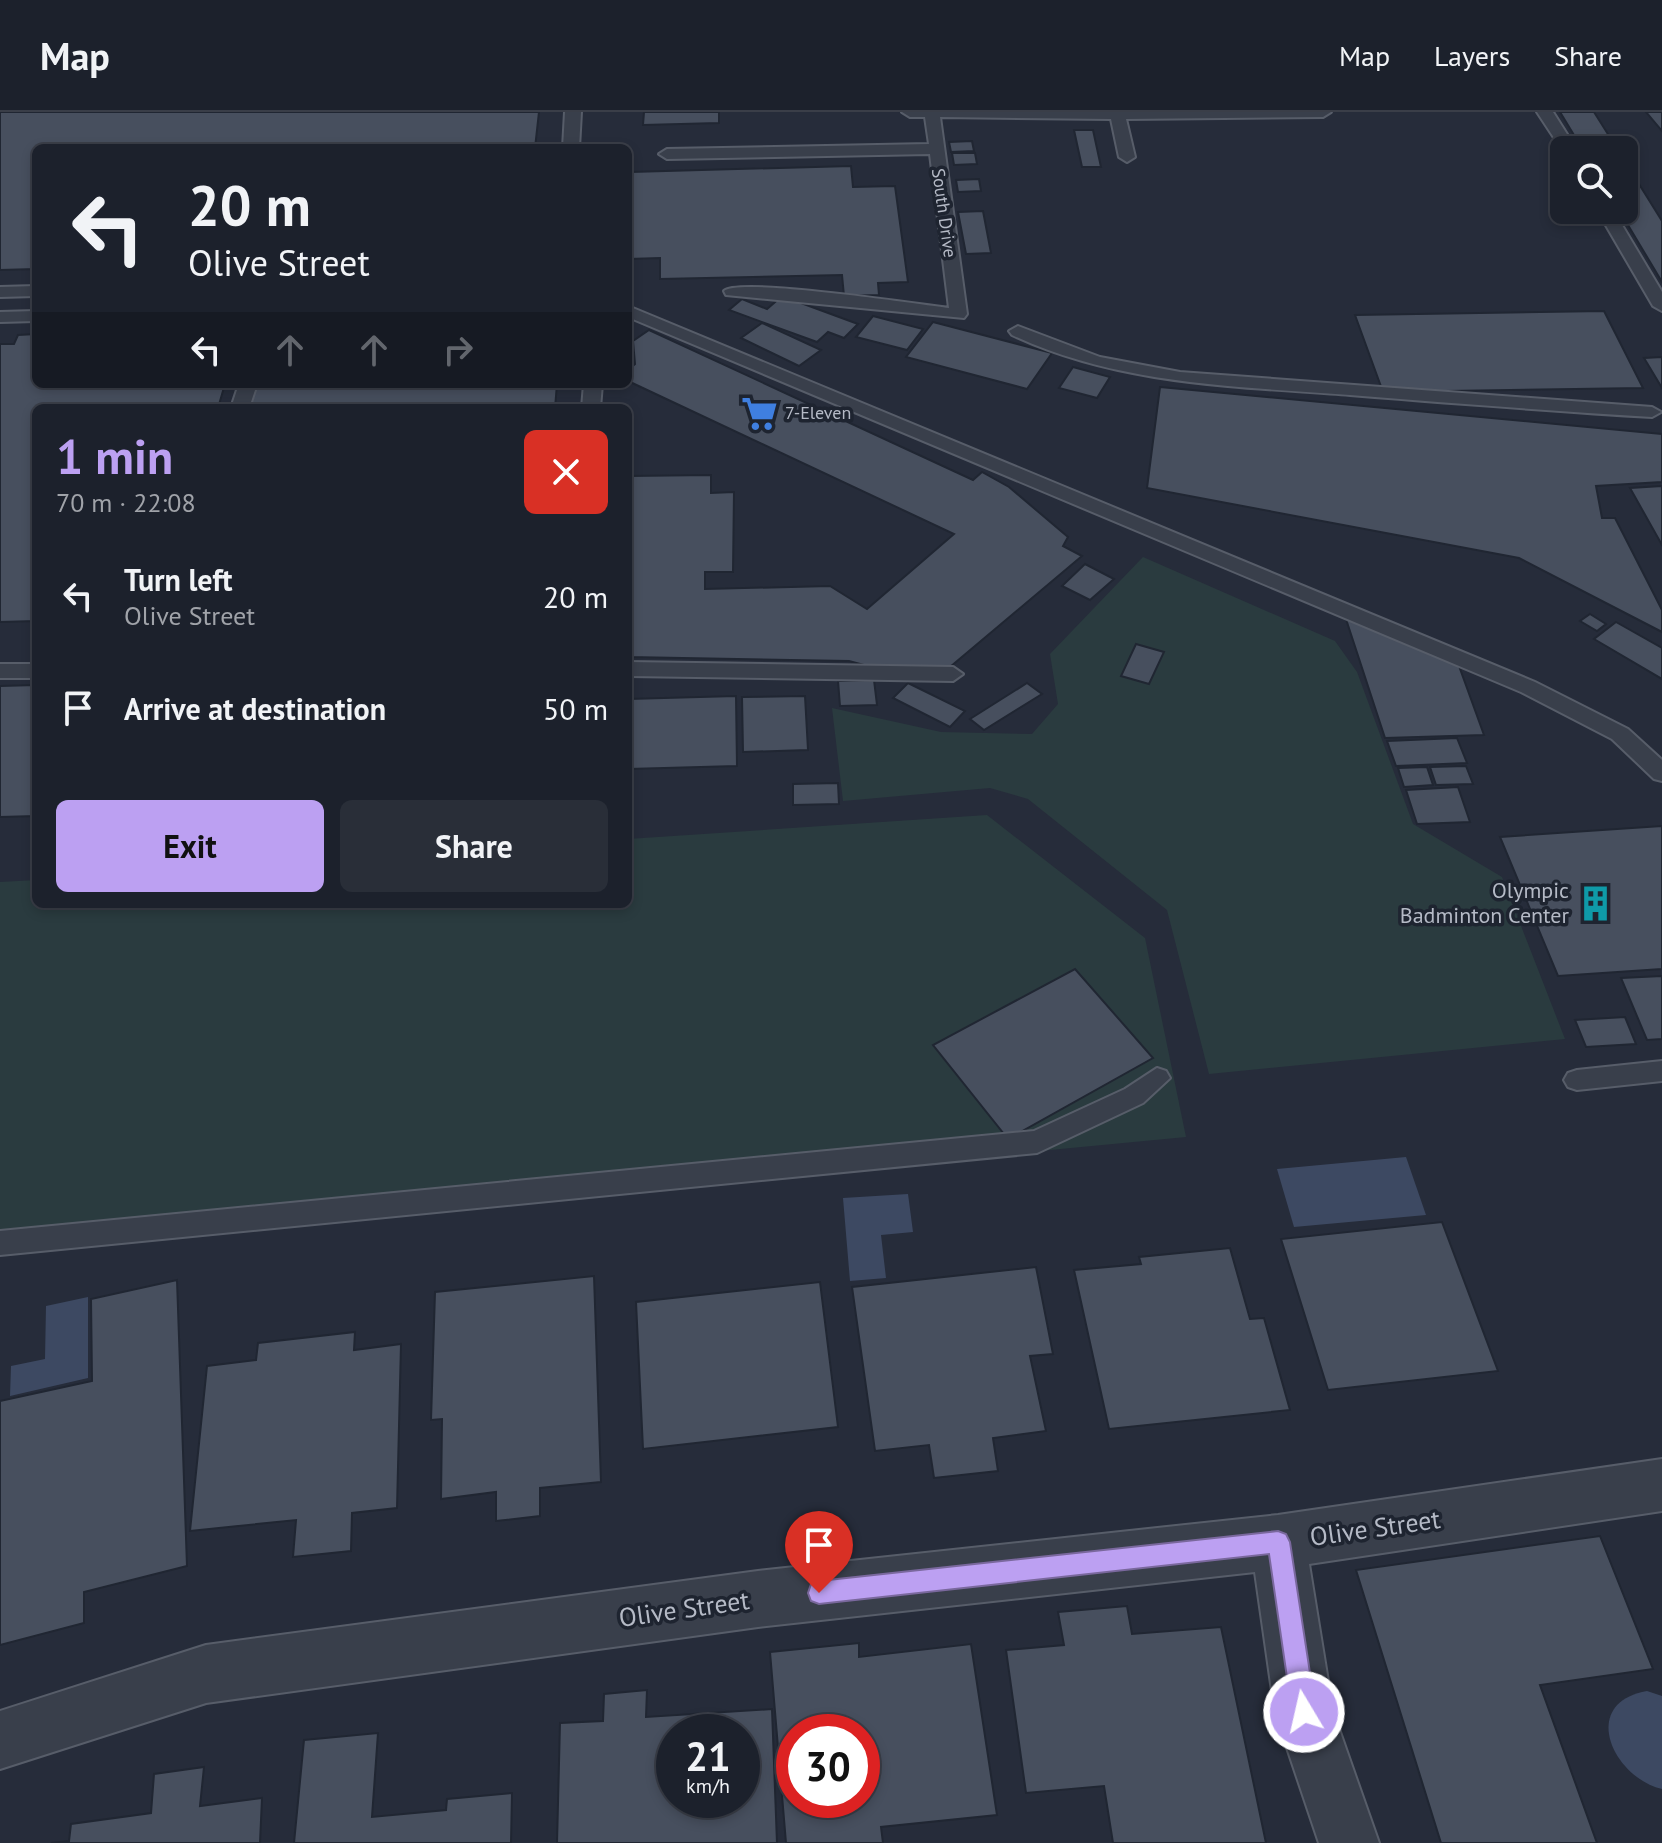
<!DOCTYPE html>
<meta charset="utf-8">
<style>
:root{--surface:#1c212c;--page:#292e38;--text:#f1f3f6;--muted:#a0a3a9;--line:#3a3e48;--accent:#bca0f2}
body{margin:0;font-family:"PT Sans",sans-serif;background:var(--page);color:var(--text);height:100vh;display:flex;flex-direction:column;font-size:30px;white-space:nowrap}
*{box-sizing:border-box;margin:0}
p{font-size:26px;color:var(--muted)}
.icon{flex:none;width:44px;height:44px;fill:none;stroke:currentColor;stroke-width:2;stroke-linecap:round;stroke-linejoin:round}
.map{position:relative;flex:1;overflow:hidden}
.side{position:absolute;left:32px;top:292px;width:600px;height:504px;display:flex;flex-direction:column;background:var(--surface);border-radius:12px;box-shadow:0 4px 12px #0003,0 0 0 2px var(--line)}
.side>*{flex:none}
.banner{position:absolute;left:32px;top:32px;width:600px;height:244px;border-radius:12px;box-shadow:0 4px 12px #0003,0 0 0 2px var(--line);background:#1c212c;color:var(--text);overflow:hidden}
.fabs{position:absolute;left:1550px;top:24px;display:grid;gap:16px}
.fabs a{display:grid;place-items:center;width:88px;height:88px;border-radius:12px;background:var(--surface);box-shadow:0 4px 12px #0003,0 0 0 2px var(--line);font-size:40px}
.speed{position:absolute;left:656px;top:1602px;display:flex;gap:16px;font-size:40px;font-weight:700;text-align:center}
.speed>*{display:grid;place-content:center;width:104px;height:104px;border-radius:50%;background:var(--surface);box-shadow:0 4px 12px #0003,0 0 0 2px var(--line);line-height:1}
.speed small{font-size:20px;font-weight:400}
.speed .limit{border:12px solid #d22;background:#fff;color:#111}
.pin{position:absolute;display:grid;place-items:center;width:68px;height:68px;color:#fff;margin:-82px -34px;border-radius:50% 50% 50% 0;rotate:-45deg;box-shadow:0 0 8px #0007}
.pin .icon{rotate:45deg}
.me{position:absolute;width:88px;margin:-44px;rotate:351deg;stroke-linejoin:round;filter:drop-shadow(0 0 6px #0008)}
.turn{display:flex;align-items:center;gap:28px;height:168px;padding:0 24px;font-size:36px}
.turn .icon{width:104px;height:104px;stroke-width:2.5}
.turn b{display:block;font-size:56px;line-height:68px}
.lanes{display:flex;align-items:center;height:76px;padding:0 24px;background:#0003;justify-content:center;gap:40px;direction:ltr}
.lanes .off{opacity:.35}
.round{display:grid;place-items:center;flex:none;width:84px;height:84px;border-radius:12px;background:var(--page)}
.head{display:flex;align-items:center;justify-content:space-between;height:136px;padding:0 24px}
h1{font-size:48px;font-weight:700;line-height:60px;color:var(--accent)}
.action{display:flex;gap:16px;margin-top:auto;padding:16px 24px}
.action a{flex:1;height:92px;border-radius:12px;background:var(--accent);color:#111;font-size:32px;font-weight:700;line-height:92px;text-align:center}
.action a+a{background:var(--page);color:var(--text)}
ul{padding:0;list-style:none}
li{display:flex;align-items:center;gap:24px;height:112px;padding:0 24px}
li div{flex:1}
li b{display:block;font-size:30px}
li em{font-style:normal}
header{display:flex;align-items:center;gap:48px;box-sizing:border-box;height:112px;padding:0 40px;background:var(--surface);border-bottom:2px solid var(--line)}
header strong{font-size:38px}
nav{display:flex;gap:44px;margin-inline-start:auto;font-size:28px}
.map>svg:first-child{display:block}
</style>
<header>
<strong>Map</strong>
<nav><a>Map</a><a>Layers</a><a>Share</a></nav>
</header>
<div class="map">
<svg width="1662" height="1731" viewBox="0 0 1662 1731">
<rect width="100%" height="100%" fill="#262c3a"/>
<!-- green -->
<g fill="#2a3b3f">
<path d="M1143 445 1335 529 1357 560 1413 712 1502 765 1565 927 1209 962 1167 798 1028 687 990 676 843 689 832 596 941 620 1032 622 1058 592 1050 542Z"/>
<path d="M987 703 1145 826 1186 1025 0 1138V770L36 768V792H628V727Z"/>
</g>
<!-- water -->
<g fill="#3d4962">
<path d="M1406 1045 1426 1103 1294 1115 1277 1057Z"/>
<path d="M908 1082 913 1120 881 1123 886 1166 850 1169 843 1086Z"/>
<path d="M88 1185V1266L10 1284 11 1254 45 1247 46 1194Z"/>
<path d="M1647 1579 1662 1584V1677C1612 1665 1579 1591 1647 1579Z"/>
</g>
<!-- building -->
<g fill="#474f5e" stroke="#202632" stroke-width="2" fill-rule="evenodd">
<path d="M0 0H539L535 36H36V157L0 158Z"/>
<path d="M644 0H719V11L643 13Z"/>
<path d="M1560 0H1594L1618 38H1583Z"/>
<path d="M1646 0H1662V19Z"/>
<path d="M1074 18H1093L1101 55H1082Z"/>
<path d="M972 29 974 39 951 40 949 30Z"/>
<path d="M952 41H975L977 52 954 53Z"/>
<path d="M1624 48 1662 109V170L1619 98H1624Z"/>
<path d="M851 54 853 75 895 74 908 170 878 171 879 183 844 184 842 163 660 167V146L628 147 630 60Z"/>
<path d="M979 67 981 79 958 80 956 68Z"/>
<path d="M983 99 991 141 966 142 958 100Z"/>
<path d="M782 184 858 212 844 226 828 220 817 230 729 198 742 187 767 197Z"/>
<path d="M1604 199 1643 276 1383 280 1355 203Z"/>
<path d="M873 204 923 217 907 238 856 225Z"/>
<path d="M933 210 1052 241 1027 277 906 245Z"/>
<path d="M762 211 821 238 799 254 741 226Z"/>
<path d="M649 218 973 368 982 360 1009 375 1068 425 1063 434 1082 444 950 555 879 557 849 549 628 545V364L711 363V381L734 380 733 460H705V477L830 474 867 497 954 422 628 269V258L635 252 633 229Z"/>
<path d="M36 222V272H225L218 296H36V509L0 510V232H14L18 223Z"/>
<path d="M1662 245V276L1644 246Z"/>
<path d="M1073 255 1110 265 1097 286 1059 276Z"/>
<path d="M250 272H557L555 296H244Z"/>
<path d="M1160 275 1662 322V370L1596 374 1602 406H1615L1662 498V520L1519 446 1147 376Z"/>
<path d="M1662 374V433L1630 376Z"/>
<path d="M1085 452 1114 467 1090 488 1062 474Z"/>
<path d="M1590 502 1606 512 1597 519 1580 509Z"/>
<path d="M1345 504 1459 554 1484 623 1385 626Z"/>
<path d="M1616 510 1662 536V567L1594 527Z"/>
<path d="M1136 532 1164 540 1149 572 1121 564Z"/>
<path d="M874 568 877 593 840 594 838 569Z"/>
<path d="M908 571 965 599 950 615 893 586Z"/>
<path d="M1027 571 1042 582 984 618 970 607Z"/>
<path d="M36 573V704L0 705V574Z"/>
<path d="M736 584 737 654 628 657V587Z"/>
<path d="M805 584 808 638 743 640 742 585Z"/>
<path d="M1457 626 1467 651 1396 654 1387 629Z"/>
<path d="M1466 654 1473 672 1436 673 1430 655Z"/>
<path d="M1427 655 1433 673 1404 675 1398 656Z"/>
<path d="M838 671 839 692 793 693V672Z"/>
<path d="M1458 675 1470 710 1417 712 1406 678Z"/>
<path d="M1662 714V857L1558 864 1500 725Z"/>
<path d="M1075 857 1153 946 1008 1027 933 933Z"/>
<path d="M1662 864V927L1647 928 1621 866Z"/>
<path d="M1625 905 1636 932 1586 935 1575 908Z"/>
<path d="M1442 1110 1498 1259 1328 1278 1281 1127Z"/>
<path d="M1230 1136 1250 1207 1264 1206 1290 1298 1109 1317 1074 1158 1141 1152 1139 1145Z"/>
<path d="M1036 1155 1053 1242 1030 1244 1046 1319 993 1326 998 1359 934 1366 929 1333 875 1339 852 1175Z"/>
<path d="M594 1164 601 1370 540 1376V1404L496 1409V1380L441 1387 442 1307 431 1308 435 1180Z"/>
<path d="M177 1168 187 1454 84 1480V1511L0 1533V1289L92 1269 91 1187Z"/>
<path d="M820 1170 838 1315 643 1337 636 1190Z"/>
<path d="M355 1220 354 1238 401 1232 397 1396 352 1401 351 1439 293 1445 296 1408 190 1419 207 1254 256 1248 258 1231Z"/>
<path d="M1600 1424 1653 1557 1540 1573 1597 1731H1441L1356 1458Z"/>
<path d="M1127 1494 1132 1522 1221 1515 1266 1731H1113L1104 1674 1026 1681 1006 1538 1064 1533 1058 1500Z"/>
<path d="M859 1531V1545L971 1532 997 1703 881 1715 883 1731H786L770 1540ZM794 1620H862V1688H794Z"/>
<path d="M647 1578 646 1605 772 1597 777 1731H557L560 1611 603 1609 604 1582ZM674 1620H742V1688H674Z"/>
<path d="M378 1621 372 1705 446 1698 447 1687 512 1681 511 1731H294L304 1628Z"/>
<path d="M204 1655 200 1694 262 1686 260 1731H51L69 1729 71 1712 151 1701 154 1662Z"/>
</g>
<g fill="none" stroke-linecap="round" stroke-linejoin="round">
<defs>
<g id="service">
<path d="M565 0H581L579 36H563Z"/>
<path d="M902 0H1331L1323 5 1126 7 1135 45 1127 50 1119 45 1111 7 940 5 967 202 964 206 726 183 724 179C738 165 917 192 949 196L930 42 667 47 659 42 667 37 929 32 925 5H910Z"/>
<path d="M1537 0H1553L1577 38H1564V41Z"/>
<path d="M1597 98H1613L1662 180V199L1653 194Z"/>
<path d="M36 174V184L0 185V175Z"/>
<path d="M628 194 1535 570 1628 617 1662 648V669L1654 667 1612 627 1521 580 628 205Z"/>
<path d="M36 199V209L0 210V200Z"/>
<path d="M1018 214 1100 245 1180 260 1652 295 1661 300 1652 305C1551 299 1450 291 1350 283 1233 274 1119 273 1012 223L1009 219Z"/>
<path d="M239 272H257L249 296H231Z"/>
<path d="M584 272H602L600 296H582Z"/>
<path d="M628 550 953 555 963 562 953 569 628 564Z"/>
<rect x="0" y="552" width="36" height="14"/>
<path d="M1662 949V969L1577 978 1568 975 1564 968 1568 961 1577 958Z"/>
<path d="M1157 956 1166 959 1170 966 1143 991 1037 1041 0 1143V1119L1034 1019 1125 977Z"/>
</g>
<path id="minor" d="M1662 1347V1399L1309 1452 1333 1600 1379 1731H1319L1275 1600 1255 1460 758 1515 206 1591 0 1657V1599L206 1533 758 1459 1278 1403Z"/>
</defs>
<!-- service casing -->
<use href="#service" stroke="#575d69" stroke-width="4"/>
<!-- minor casing -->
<use href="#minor" stroke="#575d69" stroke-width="4"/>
<!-- service -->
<use href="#service" fill="#393f4b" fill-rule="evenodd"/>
<!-- minor -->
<use href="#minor" fill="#393f4b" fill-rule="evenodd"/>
</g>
<!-- route -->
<path fill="#bca0f2" stroke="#7a689d" stroke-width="2" d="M1278 1419 1286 1422 1290 1430 1316 1600 1312 1608 1304 1612 1295 1608 1292 1600 1269 1442 819 1492 811 1489 808 1481 811 1472 819 1469Z"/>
<!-- icons -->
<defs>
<symbol id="supermarket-bare" viewBox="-9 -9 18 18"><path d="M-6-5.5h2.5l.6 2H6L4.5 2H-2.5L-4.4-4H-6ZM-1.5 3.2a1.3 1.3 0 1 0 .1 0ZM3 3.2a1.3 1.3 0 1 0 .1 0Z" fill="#3f7fe0" stroke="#1e2430" stroke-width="2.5" paint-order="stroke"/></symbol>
<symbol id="building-bare" viewBox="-9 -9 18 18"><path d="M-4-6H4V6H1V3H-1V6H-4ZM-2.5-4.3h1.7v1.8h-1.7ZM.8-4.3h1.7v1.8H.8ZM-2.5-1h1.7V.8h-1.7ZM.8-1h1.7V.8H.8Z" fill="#0f9aa8" stroke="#1e2430" stroke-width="2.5" paint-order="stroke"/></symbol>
</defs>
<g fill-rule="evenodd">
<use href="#supermarket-bare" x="734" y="276" width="51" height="51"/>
<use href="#building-bare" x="1570" y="766" width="51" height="51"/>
</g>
<g text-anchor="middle" stroke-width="7" stroke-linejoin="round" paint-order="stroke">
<!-- far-street labels -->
<g font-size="18" fill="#b5bac6" stroke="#1e2430">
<text transform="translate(944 101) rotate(82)" y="6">South Drive</text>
</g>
<!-- far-poi labels -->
<g font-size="18" fill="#b5bac6" stroke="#1e2430" text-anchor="start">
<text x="785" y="307">7-Eleven</text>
</g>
<!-- poi labels -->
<g font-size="22" fill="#b5bac6" stroke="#1e2430" text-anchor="end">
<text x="1569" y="786">Olympic<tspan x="1569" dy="25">Badminton Center</tspan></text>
</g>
<!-- near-street labels -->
<g font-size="26" fill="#b5bac6" stroke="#1e2430">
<text transform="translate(1375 1416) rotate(-8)" y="9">Olive Street</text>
<text transform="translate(684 1497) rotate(-8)" y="9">Olive Street</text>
</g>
</g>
</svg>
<div class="fabs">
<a><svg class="icon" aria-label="search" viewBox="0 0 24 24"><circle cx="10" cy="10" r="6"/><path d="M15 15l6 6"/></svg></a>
</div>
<div class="speed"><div>21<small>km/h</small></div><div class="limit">30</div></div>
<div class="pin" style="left:819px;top:1481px;background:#d93025"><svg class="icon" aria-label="arrive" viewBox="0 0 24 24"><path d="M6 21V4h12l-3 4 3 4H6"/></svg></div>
<svg class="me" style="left:1304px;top:1600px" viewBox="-20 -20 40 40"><circle r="17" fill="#bca0f2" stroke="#fff" stroke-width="3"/><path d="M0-11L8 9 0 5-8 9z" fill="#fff"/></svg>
<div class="banner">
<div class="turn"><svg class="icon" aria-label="left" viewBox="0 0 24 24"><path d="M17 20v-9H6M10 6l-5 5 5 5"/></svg><div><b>20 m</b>Olive Street</div></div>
<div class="lanes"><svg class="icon" aria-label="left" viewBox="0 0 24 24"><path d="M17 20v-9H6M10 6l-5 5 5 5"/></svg><svg class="icon off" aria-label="ahead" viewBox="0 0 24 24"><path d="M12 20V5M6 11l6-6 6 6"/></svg><svg class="icon off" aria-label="ahead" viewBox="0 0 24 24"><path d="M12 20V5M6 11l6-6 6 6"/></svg><svg class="icon off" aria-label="right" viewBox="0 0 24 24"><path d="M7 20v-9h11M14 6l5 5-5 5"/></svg></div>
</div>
<section class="side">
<div class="head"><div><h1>1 min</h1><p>70 m · 22:08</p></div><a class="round" style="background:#d93025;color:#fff"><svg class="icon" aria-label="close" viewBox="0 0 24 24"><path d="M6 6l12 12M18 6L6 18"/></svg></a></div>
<ul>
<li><svg class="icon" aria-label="left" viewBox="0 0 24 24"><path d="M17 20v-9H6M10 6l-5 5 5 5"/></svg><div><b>Turn left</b><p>Olive Street</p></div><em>20 m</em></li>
<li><svg class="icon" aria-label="arrive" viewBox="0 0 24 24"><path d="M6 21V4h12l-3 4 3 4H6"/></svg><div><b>Arrive at destination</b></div><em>50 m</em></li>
</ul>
<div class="action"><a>Exit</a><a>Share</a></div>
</section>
</div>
